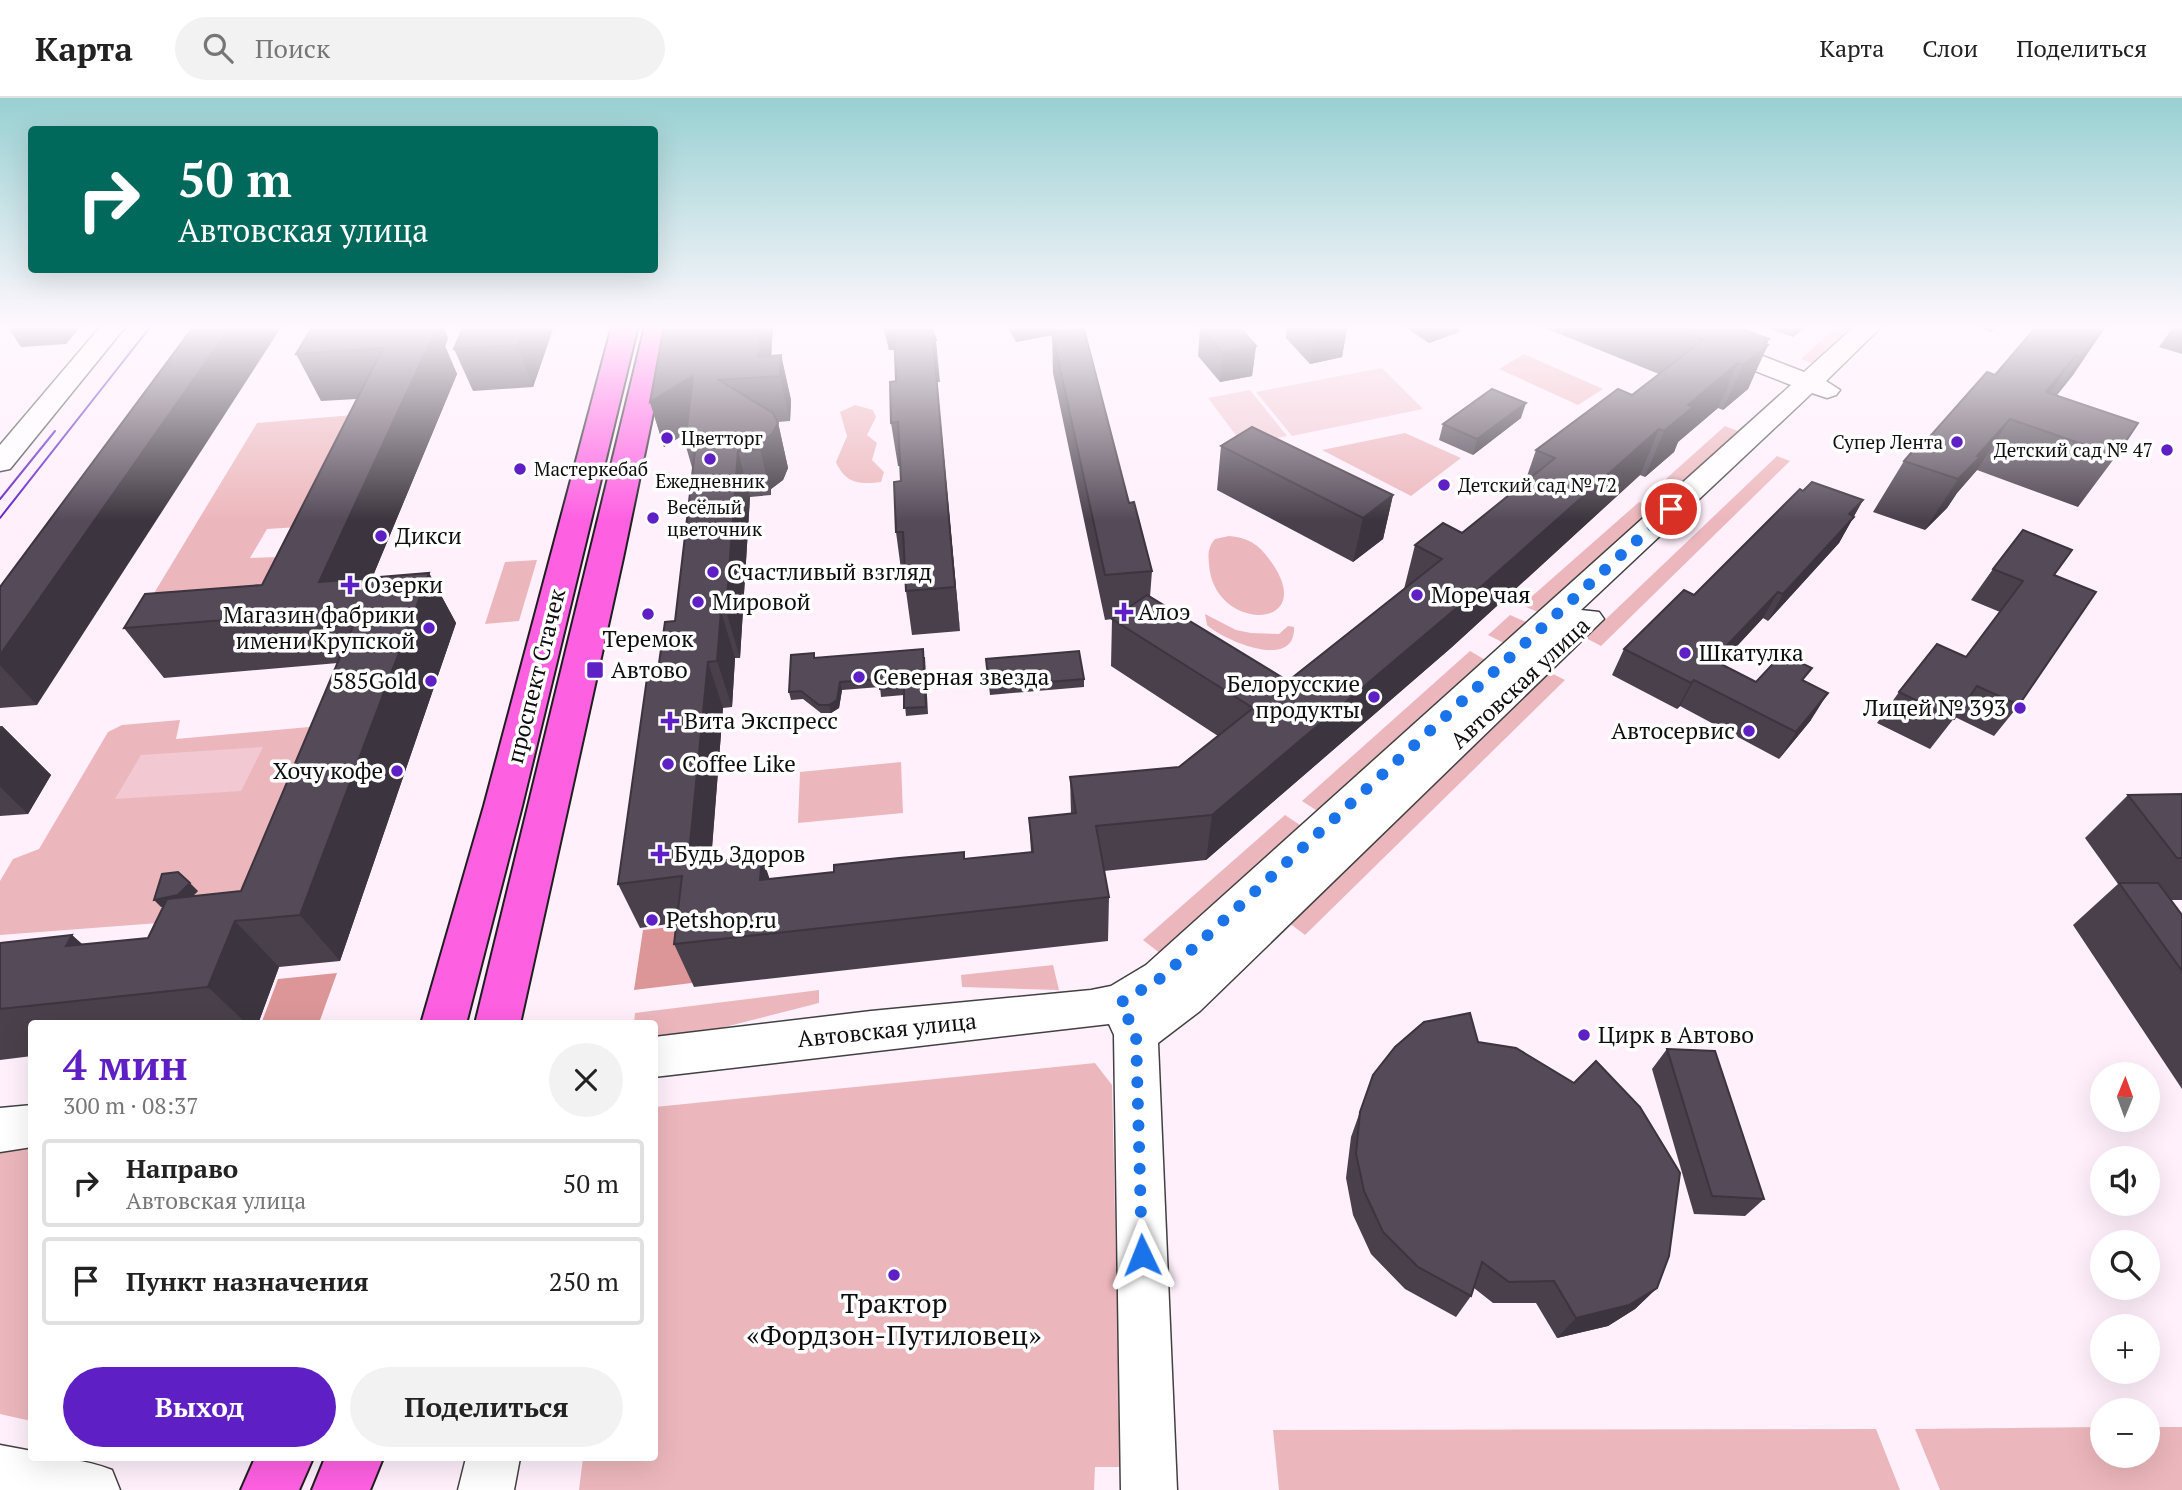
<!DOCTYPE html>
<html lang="ru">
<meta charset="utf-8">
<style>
:root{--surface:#fff;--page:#f2f2f2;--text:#222;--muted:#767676;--line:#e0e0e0;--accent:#5e1fc5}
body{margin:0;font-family:"PT Serif",serif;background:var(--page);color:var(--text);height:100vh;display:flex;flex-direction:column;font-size:26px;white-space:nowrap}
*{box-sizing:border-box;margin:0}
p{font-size:23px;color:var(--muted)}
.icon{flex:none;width:38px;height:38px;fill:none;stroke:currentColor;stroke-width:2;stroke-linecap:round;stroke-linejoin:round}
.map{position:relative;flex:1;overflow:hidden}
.details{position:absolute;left:28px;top:922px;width:630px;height:441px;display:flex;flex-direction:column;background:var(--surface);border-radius:7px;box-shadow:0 7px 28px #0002}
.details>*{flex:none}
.banner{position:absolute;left:28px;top:28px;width:630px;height:147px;border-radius:7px;box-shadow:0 7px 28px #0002;background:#00695c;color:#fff;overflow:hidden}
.needle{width:46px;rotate:1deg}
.tools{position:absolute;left:2090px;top:964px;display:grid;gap:14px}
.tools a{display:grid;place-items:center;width:70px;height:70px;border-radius:50%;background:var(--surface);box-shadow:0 7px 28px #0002;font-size:35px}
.pin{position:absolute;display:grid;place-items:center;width:60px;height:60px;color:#fff;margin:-30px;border:4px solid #fff;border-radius:50%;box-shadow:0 2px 7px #0007}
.me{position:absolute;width:77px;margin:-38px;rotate:358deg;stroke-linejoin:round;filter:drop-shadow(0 0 5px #0008)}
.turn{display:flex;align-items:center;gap:24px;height:147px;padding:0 35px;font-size:32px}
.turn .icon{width:91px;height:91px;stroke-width:2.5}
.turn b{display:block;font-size:49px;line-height:60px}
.round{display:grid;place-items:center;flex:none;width:74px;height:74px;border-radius:37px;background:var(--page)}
.headline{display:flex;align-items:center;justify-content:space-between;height:119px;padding:0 35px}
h1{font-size:42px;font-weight:700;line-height:52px;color:var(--accent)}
.button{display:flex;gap:14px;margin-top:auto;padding:14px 35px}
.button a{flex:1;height:80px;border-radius:42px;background:var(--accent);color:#fff;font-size:28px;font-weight:700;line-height:80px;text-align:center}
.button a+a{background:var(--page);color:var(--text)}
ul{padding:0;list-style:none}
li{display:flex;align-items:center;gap:21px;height:88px;margin:0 14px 10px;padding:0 21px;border:4px solid var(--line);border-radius:7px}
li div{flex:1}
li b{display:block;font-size:26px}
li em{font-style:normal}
header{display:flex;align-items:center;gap:42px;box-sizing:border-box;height:98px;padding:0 35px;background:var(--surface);border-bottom:2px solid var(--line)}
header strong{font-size:33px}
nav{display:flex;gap:38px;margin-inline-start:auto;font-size:24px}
.search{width:490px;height:63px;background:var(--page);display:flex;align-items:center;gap:18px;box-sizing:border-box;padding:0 24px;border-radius:38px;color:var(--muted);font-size:26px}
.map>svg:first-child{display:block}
</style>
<header>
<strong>Карта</strong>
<div class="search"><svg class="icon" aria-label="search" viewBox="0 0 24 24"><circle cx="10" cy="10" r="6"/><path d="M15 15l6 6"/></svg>Поиск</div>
<nav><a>Карта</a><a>Слои</a><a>Поделиться</a></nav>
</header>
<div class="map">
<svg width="2182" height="1392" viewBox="0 0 2182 1392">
<rect width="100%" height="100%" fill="#fff0fc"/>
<!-- green -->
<g fill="#ecb7bc">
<path d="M1837 228H1857L1815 266 1801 261Z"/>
<path d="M1524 256 1603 291 1578 307 1499 271Z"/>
<path d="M855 307 873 312 876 319 867 337 877 345 872 362 884 374 881 384C859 387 845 385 836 364L847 338 840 314Z"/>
<path d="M365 316 315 428 267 431 250 460 279 459 274 510 139 520 257 325Z"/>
<path d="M1725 328 1740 334 1664 403 1649 396Z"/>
<path d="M1405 335 1461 360 1411 398 1322 352Z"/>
<path d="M1777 358 1790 363 1601 548 1586 540Z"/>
<path d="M1639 404 1655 411 1540 515 1522 507Z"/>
<path d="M1229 438C1251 440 1260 448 1272 465 1319 533 1213 535 1209 466 1208 456 1208 449 1215 441Z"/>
<path d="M537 462 519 523 485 526 505 464Z"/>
<path d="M1205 516 1236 532 1251 535 1279 536 1288 528 1294 529C1296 574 1223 542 1207 527Z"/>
<path d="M1510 517 1528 525 1506 546 1488 537Z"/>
<path d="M1470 553 1487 563 1319 714 1302 703Z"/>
<path d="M1549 574 1565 582 1305 837 1288 824Z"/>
<path d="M180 622 176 641 320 628 249 795 172 824 0 837V783L13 761 39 751 108 634 122 627Z"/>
<path d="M901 664 903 715 798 725 800 674Z"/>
<path d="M1285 717 1303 729 1161 856 1143 842Z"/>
<path d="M1053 867 1059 892 962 889 961 877Z"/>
<path d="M819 892V905L717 931 655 938 654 926H634L635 915Z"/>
<path d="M1095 965 1112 987 1121 1369H1095L1094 1392H579L583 1360H654L655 1009Z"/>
<path d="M31 1048V1323L0 1316V1051Z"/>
<path d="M2102 1329V1358H2147V1329H2182V1392H1940L1915 1331Z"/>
<path d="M1876 1331 1900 1392H1279L1273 1332Z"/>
</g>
<!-- forest -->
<g fill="#dd9697">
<path d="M698 826 692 885 634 892 643 832Z"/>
<path d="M337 875 319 925 261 926 278 881Z"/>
</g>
<!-- pitch -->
<g fill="#f2c9d3">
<path d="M1382 270 1423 311 1292 338 1256 294Z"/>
<path d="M1250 292 1287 338 1243 347 1208 300Z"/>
<path d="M263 649 241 693 115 701 141 657Z"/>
</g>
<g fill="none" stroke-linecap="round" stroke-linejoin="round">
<defs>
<g id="minor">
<path d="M101 228H126L10 371 0 373V347Z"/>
<path d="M1650 228H1685L1804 274 1855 228H1882L1826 283 1840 292 1836 297 1827 300 1812 295 1581 512 1599 514 1604 521 1200 913 1158 945 1177 1392H1121L1114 937 1109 926 654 979V939L871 913 1091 892 1111 888 1146 867 1791 287 1653 233Z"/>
<path d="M32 1007V1049L0 1054V1010Z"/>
<path d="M0 1347 32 1353V1360C60 1360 85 1361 112 1372L120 1392H0Z"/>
<path d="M466 1360H520L514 1392H458Z"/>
</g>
<g id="major">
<path d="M612 228H638L522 708 466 926H421L484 708Z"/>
<path d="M645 228H671L623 460 520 926H475Z"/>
<path d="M255 1360H313L299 1392H241Z"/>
<path d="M325 1360H383L370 1392H312Z"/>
</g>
</defs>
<!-- minor casing -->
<use href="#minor" stroke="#414141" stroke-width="3"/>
<!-- major casing -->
<use href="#major" stroke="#1f1f1f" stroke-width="4"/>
<!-- minor -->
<use href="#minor" fill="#fff" fill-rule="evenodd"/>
<!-- major -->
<use href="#major" fill="#fe60e2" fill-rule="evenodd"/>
<!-- tram -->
<g stroke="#5e1fc5" stroke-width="2">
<path d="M0 401 55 333"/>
<path d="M0 420 151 228"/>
</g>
</g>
<!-- wall -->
<g fill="#49404c">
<path d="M7 228H81L66 246 21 249Z"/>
<path d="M554 228 533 289 473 293 454 251Z"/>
<path d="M664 228H773L771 258 781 257 791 302 790 323 778 324 788 370 783 382 771 391V397L750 399 740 560H735L732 609 723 610 711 764 762 758 769 781 1031 754 1029 720 1071 716 1070 679 1179 669 1218 638 1111 568 1112 521 1105 522 1053 275 1052 237 1016 244 1007 228H1057V232L1129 405 1152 473 1150 499 1288 583 1404 491 1415 447 1462 435 1525 384 1536 352 1632 297 1659 276 1540 228H1735L1769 241 1748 291 1723 312 1718 310 1678 344 1674 354 1645 379 1640 377 1452 549 1206 762 1104 773 1109 799 1108 843 694 889 674 846 676 825 640 830 618 786 658 572 675 523 693 373 685 345 686 335 664 349 650 304Z"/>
<path d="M883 228H931L936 242 940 284H937L960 533 912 537 906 493 905 478 902 479 896 434 901 383 900 368H898L891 325 896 283 895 252H889Z"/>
<path d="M1287 228H1344L1347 230 1342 259 1310 266 1286 240Z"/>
<path d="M1403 228H1461L1459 234 1429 245Z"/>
<path d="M1763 228H1807L1793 239Z"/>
<path d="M1973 228H1997L1991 234Z"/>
<path d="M2106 228 2073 277 2057 297 2116 358 2078 409 1977 372 1957 395 1947 410 1925 432 1873 414 1904 363 1995 277Z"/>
<path d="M2174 228H2182V256L2159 249Z"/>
<path d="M1200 229 1256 248 1252 278 1220 284 1198 258Z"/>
<path d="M448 240 445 248 457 276 372 480 429 475 456 525 340 863 279 869 258 926H32V958L0 962V845L72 837 82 847 148 840 163 809H161L198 793 192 799 241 793 338 565 164 580 124 530 262 487 357 301 321 303 296 256Z"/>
<path d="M1521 320 1473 357 1439 342 1443 326Z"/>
<path d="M1221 348 1393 397 1383 441 1353 464 1217 392Z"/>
<path d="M1803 393 1863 402 1839 445 1768 523 1763 520 1720 566 1756 584 1804 583 1811 622 1779 661 1680 608 1677 611 1612 577 1624 551 1694 497Z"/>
<path d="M1993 471 2054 477 2019 607 1994 638 1955 619 1930 651 1877 625 1899 594 1966 559 2000 514 1971 502Z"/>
<path d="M0 489 37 607 0 610Z"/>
<path d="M814 555 815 560 925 559 928 616 906 618 904 597 881 599 880 589 842 592 839 610 831 615H821L803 601 791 602 789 594Z"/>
<path d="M986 561 1084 581V589L990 597Z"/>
<path d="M0 628H2L51 677 28 716 0 718Z"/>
<path d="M2182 696V802H2171L2182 817V991L2073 827 2118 786 2085 740 2128 697Z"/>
<path d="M1478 944 1657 1190 1635 1211 1608 1228 1557 1240 1536 1205H1493L1474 1190 1471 1198 1456 1219 1405 1191 1371 1156 1353 1117 1346 1080 1351 1039 1373 977Z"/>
<path d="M1667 951 1764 1101 1745 1118 1694 1116 1652 971Z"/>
</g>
<!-- shaded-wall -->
<g fill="#3c343e">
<path d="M54 228H81L66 246Z"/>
<path d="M231 228H282L37 607 0 567V557Z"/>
<path d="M413 228H443L448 240 445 248 457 276 353 526 319 484Z"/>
<path d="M524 228H554L533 289 517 247Z"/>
<path d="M760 228H773L770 279 758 259Z"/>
<path d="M886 228H895L898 251 889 252Z"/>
<path d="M1016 228H1057V236L1052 233V237L1016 244Z"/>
<path d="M1432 228H1461L1459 234 1429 245Z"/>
<path d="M1799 228H1807L1793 239Z"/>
<path d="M2106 228 2073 277 2048 308 2081 259Z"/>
<path d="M1347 230 1342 259 1310 266 1315 237Z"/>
<path d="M1769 241 1764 250 1768 247 1748 291 1723 312 1743 267 1763 245Z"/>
<path d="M933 242 937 284 960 533 955 489Z"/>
<path d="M1256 248 1252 278 1220 284 1223 255Z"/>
<path d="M781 257 791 302 790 323 780 278Z"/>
<path d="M2076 257 2042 306 2046 294Z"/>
<path d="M1738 265 1718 310 1678 344 1674 354 1645 379 1664 333 1688 307Z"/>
<path d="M693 278 706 323 664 349 650 304Z"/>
<path d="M1526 305 1521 320 1473 357 1477 341Z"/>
<path d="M2010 321 1977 372 1957 395 1947 410 1925 432 1958 381Z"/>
<path d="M778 325 788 370 783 382 771 391V397L760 351V345Z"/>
<path d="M1659 331 1640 377 1452 549 1206 762 1212 717Z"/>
<path d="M738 353 750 399 740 560 726 513Z"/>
<path d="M1393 397 1383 441 1353 464 1363 420Z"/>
<path d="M1863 402 1839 445 1768 523 1783 496 1849 416Z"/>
<path d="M429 475 456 525 340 863 300 817Z"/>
<path d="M1778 494 1763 520 1702 586 1713 562Z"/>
<path d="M721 513 735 560 732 609 717 563Z"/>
<path d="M708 564 723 610 707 811 688 766Z"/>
<path d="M1694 582 1680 608 1677 611 1691 585Z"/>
<path d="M840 584 842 592 839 610 831 615 829 607Z"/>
<path d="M1828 595 1811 622 1779 661 1796 634Z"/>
<path d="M2 628 51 677 28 716 0 689V632Z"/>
<path d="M762 758 777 803 760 782Z"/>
<path d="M190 785 198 793 185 805 161 809 154 802Z"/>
<path d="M235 823 279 869 258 926H247L208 889Z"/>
<path d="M72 837 124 883 66 848Z"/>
<path d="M1657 1190 1635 1211 1608 1228 1557 1240 1576 1220Z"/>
</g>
<!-- building -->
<g fill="#554a58" stroke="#3c343e" stroke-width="2">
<path d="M194 228H231L0 557V489Z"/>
<path d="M313 228H413L412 231 437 229 319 484 429 475 300 817 235 823 208 889 0 911V845L72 837 66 848 148 840 167 801 241 793 354 526 332 528 339 513 124 530 145 496 262 487 383 250 296 256Z"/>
<path d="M464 228H524L517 247 454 251Z"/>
<path d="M664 228H760L758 259 781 257 780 278 719 282 773 315 778 325 772 336 760 345V351L738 353 726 513H721L717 563 708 564 688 766 762 758 760 782 834 774V767L899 760 964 754V761L1033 754 1029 720 1076 715 1070 679 1179 669 1253 610 1112 521 1147 497 1288 583 1442 461 1415 447 1443 425 1462 435 1555 360 1536 352 1618 291 1632 297 1703 242 1667 228H1735L1769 241 1763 245 1768 247 1743 267 1738 265 1688 307 1693 309 1664 333 1659 331 1466 502 1212 717 1096 728 1109 799 674 846 682 778 618 786 648 573 658 572 665 524 675 523 696 344 685 345 693 278 650 304Z"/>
<path d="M894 228H931L936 242H933L955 489 906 493 903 434H896L894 384 901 383 898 324 891 325 890 284 896 283Z"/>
<path d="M1238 228 1256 248 1223 255 1200 229Z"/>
<path d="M1306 228H1344L1347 230 1315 237Z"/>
<path d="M2037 228H2106L2081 259 2076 257 2046 294 2138 325 2116 358 2010 321 1977 358 1980 359 1958 381 1904 363 1923 341 1926 343 1987 274 1995 277Z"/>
<path d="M1084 231 1129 405 1134 404 1152 473 1105 477 1052 233Z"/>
<path d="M1492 291 1526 305 1477 341 1443 326Z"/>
<path d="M1252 329 1393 397 1363 420 1221 348Z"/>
<path d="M1812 384 1863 402 1849 416 1854 419 1783 496 1778 494 1713 562 1756 584 1782 556 1812 570 1802 582 1828 595 1796 634 1694 582 1691 585 1624 551 1684 492 1694 497 1800 391 1803 393Z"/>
<path d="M2023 432 2072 452 2054 477 2096 494 2019 607 1977 588 1954 621 1899 594 1937 546 1966 559 2023 483 1993 471Z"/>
<path d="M923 551 926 609 904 610V589L880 591V581L840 584 837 602 829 607H819L801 593 789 594 791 557 814 555V560Z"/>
<path d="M1079 553 1084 581 989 589 986 561Z"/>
<path d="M2182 696V760H2177L2128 697Z"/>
<path d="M178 774 190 785 178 797 154 802 162 776Z"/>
<path d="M2119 785H2158L2182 817V873Z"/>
<path d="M1470 915 1478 944 1516 950 1574 985 1596 963 1640 1009 1680 1075 1669 1158 1657 1190 1629 1207 1576 1220 1554 1183 1509 1184 1482 1164 1471 1198 1418 1169 1383 1134 1364 1093 1356 1056 1360 1014 1373 977 1395 949 1424 924Z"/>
<path d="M1667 951 1715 953 1764 1101 1712 1098Z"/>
</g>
<!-- sky -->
<linearGradient id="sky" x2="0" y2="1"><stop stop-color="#98d0d2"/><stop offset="0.54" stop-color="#fff8fe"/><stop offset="1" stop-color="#fff8fe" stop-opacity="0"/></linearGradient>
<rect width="2182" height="423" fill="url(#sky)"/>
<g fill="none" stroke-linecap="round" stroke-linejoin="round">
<!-- route -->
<path stroke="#1a73e8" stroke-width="12" stroke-dasharray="0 21.6" d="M1142 1157 1136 936 1120 905 1161 880 1671 411"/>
</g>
<!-- markers -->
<g fill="#5e1fc5" stroke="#fff" stroke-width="2.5">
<circle cx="667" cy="340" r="7"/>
<circle cx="1957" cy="344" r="7"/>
<circle cx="2167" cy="352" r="7"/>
<circle cx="710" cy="361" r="7"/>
<circle cx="520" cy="371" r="7"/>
<circle cx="1444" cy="387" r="7"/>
<circle cx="653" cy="420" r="7"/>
<circle cx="381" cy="438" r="7"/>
<circle cx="713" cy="474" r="7"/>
<path d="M346.5 476.5h7v7h7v7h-7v7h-7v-7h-7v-7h7z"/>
<circle cx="1417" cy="497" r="7"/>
<circle cx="698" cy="504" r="7"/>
<path d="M1120.5 503.5h7v7h7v7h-7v7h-7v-7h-7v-7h7z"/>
<circle cx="648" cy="516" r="7"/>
<circle cx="429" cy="530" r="7"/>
<circle cx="1685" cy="555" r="7"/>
<rect x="586" y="563" width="18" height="18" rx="3.5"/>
<circle cx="859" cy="579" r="7"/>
<circle cx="431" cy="583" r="7"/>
<circle cx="1374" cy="599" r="7"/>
<circle cx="2020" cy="610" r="7"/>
<path d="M666.5 612.5h7v7h7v7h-7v7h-7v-7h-7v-7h7z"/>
<circle cx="1749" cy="633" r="7"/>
<circle cx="668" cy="666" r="7"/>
<circle cx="397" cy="673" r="7"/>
<path d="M656.5 745.5h7v7h7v7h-7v7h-7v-7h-7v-7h7z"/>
<circle cx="652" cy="822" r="7"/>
<circle cx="1584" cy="937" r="7"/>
<circle cx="894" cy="1177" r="7"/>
</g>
<g text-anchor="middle" stroke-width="7" stroke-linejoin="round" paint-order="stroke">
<!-- far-poi labels -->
<g font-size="19" fill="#0e0e0e" stroke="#fff" text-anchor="start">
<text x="681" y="347">Цветторг</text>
<text x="1943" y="351" text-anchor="end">Супер Лента</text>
<text x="2153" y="359" text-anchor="end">Детский сад № 47</text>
<text x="534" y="378">Мастеркебаб</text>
<text x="710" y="390" text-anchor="middle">Ежедневник</text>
<text x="1458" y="394">Детский сад № 72</text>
<text x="667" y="416">Весёлый<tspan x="667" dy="22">цветочник</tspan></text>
</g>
<!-- poi labels -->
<g font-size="23" fill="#0e0e0e" stroke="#fff" text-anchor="start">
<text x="395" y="446">Дикси</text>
<text x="727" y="482">Счастливый взгляд</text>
<text x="364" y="495">Озерки</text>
<text x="1431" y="505">Море чая</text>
<text x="712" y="512">Мировой</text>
<text x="1138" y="522">Алоэ</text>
<text x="415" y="525" text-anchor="end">Магазин фабрики<tspan x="415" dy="26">имени Крупской</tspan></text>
<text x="648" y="549" text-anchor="middle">Теремок</text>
<text x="1699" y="563">Шкатулка</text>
<text x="611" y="580">Автово</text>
<text x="873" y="587">Северная звезда</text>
<text x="417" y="591" text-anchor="end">585Gold</text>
<text x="1360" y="594" text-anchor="end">Белорусские<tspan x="1360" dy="26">продукты</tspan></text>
<text x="2006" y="618" text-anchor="end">Лицей № 393</text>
<text x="684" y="631">Вита Экспресс</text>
<text x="1735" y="641" text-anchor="end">Автосервис</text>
<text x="682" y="674">Coffee Like</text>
<text x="383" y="681" text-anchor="end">Хочу кофе</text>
<text x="674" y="764">Будь Здоров</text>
<text x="666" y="830">Petshop.ru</text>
<text x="1598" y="945">Цирк в Автово</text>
</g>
<!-- street labels -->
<g font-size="23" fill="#0e0e0e" stroke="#fff">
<text transform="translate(536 578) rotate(-76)" y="8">проспект Стачек</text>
<text transform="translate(1520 585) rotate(-43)" y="8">Автовская улица</text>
<text transform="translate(887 932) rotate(-6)" y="8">Автовская улица</text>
</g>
<!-- near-poi labels -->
<g font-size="28" fill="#0e0e0e" stroke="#fff">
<text x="894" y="1215">Трактор<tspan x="894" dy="32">«Фордзон-Путиловец»</tspan></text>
</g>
</g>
</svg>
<div class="tools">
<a><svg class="needle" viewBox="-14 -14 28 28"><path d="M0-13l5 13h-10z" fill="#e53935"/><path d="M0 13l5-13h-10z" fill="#767676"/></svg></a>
<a><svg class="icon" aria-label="sound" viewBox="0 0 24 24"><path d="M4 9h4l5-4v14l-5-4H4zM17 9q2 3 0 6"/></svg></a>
<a><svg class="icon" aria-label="search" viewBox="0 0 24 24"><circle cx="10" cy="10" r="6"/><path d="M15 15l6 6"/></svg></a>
<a>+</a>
<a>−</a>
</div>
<div class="pin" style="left:1671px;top:411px;background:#d93025"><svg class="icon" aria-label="arrive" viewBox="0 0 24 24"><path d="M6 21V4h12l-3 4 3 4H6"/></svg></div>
<svg class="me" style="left:1142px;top:1157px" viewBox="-20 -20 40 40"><path d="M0-17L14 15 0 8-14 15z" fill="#1a73e8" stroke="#fff" stroke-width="4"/></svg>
<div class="banner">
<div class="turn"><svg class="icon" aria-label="right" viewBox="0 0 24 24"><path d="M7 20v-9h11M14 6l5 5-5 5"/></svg><div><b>50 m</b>Автовская улица</div></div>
</div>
<section class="details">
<div class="headline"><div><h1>4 мин</h1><p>300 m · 08:37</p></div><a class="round"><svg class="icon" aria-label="close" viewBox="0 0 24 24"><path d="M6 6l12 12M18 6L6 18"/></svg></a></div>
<ul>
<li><svg class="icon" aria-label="right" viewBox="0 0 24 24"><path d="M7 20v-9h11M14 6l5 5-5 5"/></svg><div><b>Направо</b><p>Автовская улица</p></div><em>50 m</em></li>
<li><svg class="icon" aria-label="arrive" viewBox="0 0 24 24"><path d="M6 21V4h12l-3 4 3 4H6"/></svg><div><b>Пункт назначения</b></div><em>250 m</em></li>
</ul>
<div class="button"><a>Выход</a><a>Поделиться</a></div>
</section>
</div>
